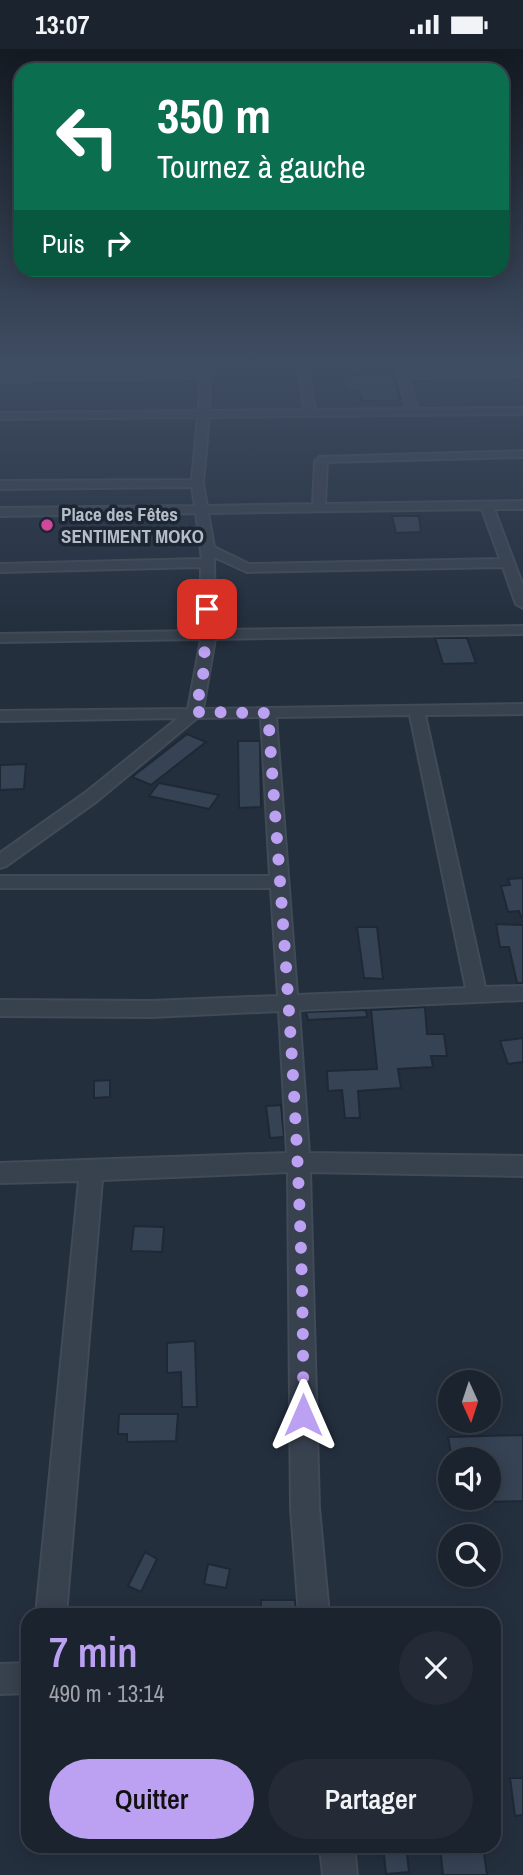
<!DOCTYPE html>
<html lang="fr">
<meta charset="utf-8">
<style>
:root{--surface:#1b232e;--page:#242b36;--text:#f1f3f6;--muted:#a0a4aa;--line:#39404a;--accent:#bca0f2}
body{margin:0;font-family:"Archivo Narrow",sans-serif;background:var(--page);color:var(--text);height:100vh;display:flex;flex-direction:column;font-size:26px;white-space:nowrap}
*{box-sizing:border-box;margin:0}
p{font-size:23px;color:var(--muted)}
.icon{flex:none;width:38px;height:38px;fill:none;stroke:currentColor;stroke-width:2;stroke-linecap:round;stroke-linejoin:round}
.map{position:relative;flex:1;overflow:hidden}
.panel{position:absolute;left:21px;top:1559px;width:480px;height:245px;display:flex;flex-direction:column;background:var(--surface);border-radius:21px;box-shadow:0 4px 18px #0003,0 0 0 2px var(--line)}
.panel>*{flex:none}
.guide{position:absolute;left:14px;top:14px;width:495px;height:214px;border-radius:21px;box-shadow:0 4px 18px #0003,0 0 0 2px var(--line);background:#0b6e4f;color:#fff;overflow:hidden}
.needle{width:46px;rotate:177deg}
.buttons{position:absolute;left:438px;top:1321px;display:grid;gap:14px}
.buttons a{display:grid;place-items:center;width:63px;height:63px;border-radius:50%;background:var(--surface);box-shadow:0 4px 18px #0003,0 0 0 2px var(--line);font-size:35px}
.pin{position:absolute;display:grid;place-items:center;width:60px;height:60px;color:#fff;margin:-30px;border-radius:14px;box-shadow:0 4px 10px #0006}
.me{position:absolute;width:77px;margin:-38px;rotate:0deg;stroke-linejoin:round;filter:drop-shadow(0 0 5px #0008)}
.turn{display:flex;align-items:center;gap:24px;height:147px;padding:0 28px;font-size:32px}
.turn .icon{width:91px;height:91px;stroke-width:2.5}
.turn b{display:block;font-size:49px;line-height:60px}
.then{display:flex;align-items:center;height:66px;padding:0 28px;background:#0003;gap:14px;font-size:26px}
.round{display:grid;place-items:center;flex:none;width:74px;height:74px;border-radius:37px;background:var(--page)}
.headline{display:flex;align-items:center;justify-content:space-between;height:119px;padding:0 28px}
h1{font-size:42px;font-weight:600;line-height:52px;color:var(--accent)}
.action{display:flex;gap:14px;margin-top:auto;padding:14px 28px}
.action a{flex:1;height:80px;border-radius:42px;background:var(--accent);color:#111;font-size:28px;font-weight:600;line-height:80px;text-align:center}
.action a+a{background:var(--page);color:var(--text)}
.status{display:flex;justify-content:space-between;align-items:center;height:49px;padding:0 35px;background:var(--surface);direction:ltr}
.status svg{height:19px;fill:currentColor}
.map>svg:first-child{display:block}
</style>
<div class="status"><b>13:07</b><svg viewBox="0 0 49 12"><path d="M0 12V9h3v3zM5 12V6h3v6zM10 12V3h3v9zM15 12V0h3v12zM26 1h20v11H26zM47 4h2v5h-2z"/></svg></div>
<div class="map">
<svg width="523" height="1826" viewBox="0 0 523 1826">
<rect width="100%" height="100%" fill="#242f3e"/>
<!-- building -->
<g fill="#364354" stroke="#1f2835" stroke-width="2">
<path d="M393 324 399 352H363L359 342H347L342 327Z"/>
<path d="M392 467H419L421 483 396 484Z"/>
<path d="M435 589H467L476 614 443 615Z"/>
<path d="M187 685 206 693 151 736 132 728Z"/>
<path d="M238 692H260L261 758 239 759Z"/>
<path d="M26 715 24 740 0 741V716Z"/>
<path d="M159 734 219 746 209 760 149 747Z"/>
<path d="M523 829V867L521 868 519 862 508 863 501 837 510 836 508 830Z"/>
<path d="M496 875 523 876V934H517L509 898H500Z"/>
<path d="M357 878H377L383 930 364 929Z"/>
<path d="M425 958 427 985H444L447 1007H431L433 1018 398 1020 401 1039 358 1042 360 1069H345L342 1041 328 1042 327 1022 377 1020 371 961Z"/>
<path d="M366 961 367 968 308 971 306 963Z"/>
<path d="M523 989V1013L508 1015 500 992Z"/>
<path d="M110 1031V1048L94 1049V1032Z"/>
<path d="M281 1056 284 1088 270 1089 266 1057Z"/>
<path d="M134 1177 164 1178 162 1203 131 1202Z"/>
<path d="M195 1292 197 1358H182L181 1323 167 1324V1294Z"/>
<path d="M119 1365H178L176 1392 127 1393V1385H118Z"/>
<path d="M523 1386V1452L488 1453V1410H452L448 1388Z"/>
<path d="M145 1503 157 1510 141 1543 128 1537Z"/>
<path d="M208 1515 230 1520 226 1539 204 1535Z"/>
<path d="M261 1551H295L296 1564H261Z"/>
<path d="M510 1729H523V1766L515 1767Z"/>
<path d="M383 1797H406L409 1823 386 1825Z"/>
<path d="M440 1797H483L487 1826H443Z"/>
</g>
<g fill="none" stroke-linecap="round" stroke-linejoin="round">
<defs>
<g id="street">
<path d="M197 318H207L210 326 209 362 304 361 298 318H308L315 361 407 360 395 318H405L406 323 523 321V327L408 329 418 360 523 359V365L209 368 203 434 207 457 313 455 315 413 319 408 523 402V408L327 413 325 455 523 452V460H494L523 537V559L516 555 503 518 247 523 214 508 215 581 523 577V585L215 590 203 660 523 655V665L425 666 485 938 523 937V951L299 961 309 1104 523 1107V1127L310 1123 319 1459 329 1566H299L291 1459 288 1123 102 1131 66 1566H36L79 1132 0 1134V1114L287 1104 279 962 151 968 0 967V951L151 952 278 947 271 839H0V827H270L261 668 197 669 97 752 6 817 0 819V804L85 744 178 669 0 672V662L188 660 201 590 0 593V585L201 582V518L0 523V515L202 510 196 464 0 467V459L195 457 192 438 0 440V432L192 431 198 368 0 370V364L199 362 200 329 0 332V326L199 323ZM482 460 500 510 249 515 214 498 208 464ZM410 666 466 939 297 946 276 668Z"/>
<path d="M28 1614V1644L0 1645V1615Z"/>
<path d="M320 1797H354L357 1826H323Z"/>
</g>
</defs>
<!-- street casing -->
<use href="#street" stroke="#414a57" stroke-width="4"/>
<!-- street -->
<use href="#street" fill="#38414e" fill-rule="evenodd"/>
</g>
<!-- sky -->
<linearGradient id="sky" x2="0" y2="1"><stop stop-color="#141a22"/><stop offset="0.55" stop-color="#3f4d63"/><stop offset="1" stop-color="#3f4d63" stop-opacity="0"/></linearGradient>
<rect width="523" height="573" fill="url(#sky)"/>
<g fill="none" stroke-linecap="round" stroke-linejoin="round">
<!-- route -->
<path stroke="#bca0f2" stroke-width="12" stroke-dasharray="0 21.6" d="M207 560 203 628 195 663 268 664C284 898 305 1131 303 1366"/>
</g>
<!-- markers -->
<circle fill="#d1479c" stroke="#1d2633" stroke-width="2.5" cx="47" cy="476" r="7"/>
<g text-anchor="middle" stroke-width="7" stroke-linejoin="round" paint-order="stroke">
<!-- far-poi labels -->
<g font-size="19" font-weight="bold" fill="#b4bcc9" stroke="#1d2633" text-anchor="start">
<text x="61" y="472">Place des Fêtes<tspan x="61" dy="22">SENTIMENT MOKO</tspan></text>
</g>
</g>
</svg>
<div class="buttons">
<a><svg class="needle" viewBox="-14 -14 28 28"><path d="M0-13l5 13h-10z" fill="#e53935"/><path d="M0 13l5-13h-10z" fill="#a0a4aa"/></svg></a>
<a><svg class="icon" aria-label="sound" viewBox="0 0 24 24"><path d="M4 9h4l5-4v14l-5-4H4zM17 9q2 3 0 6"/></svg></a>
<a><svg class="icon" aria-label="search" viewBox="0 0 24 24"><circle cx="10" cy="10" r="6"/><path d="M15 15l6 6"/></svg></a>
</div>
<div class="pin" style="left:207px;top:560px;background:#d93025"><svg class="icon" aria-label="arrive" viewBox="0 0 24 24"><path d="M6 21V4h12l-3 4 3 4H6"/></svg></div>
<svg class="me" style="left:303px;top:1366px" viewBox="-20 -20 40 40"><path d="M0-17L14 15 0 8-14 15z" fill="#bca0f2" stroke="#fff" stroke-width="4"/></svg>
<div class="guide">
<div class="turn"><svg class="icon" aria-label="left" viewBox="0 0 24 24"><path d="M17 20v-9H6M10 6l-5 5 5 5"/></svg><div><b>350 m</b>Tournez à gauche</div></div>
<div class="then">Puis<svg class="icon" aria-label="right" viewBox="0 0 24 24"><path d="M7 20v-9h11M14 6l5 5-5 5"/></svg></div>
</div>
<section class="panel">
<div class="headline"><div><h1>7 min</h1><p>490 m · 13:14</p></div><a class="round"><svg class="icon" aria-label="close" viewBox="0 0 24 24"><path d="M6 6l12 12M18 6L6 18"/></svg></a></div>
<div class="action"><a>Quitter</a><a>Partager</a></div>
</section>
</div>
